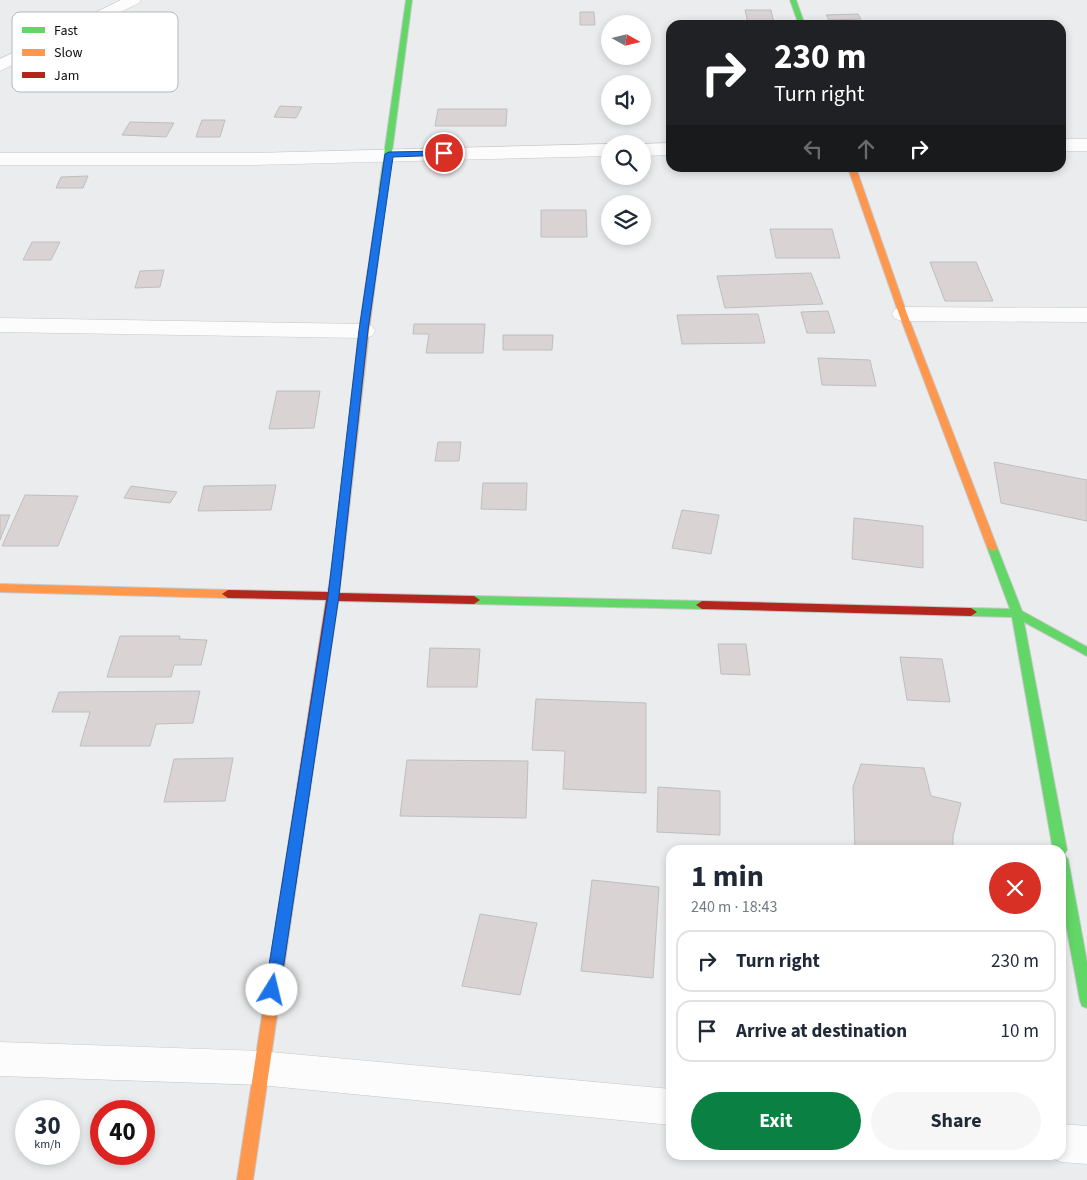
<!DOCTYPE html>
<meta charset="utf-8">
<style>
:root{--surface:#fff;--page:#f6f6f7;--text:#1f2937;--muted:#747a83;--line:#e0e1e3;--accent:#0b8043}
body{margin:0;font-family:"Source Sans 3",sans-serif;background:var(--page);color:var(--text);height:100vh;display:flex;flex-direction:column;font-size:19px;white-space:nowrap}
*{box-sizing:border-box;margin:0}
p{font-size:16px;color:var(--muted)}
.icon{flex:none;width:28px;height:28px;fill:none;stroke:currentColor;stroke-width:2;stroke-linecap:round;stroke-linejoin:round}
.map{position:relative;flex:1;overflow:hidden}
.sheet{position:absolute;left:666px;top:845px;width:400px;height:315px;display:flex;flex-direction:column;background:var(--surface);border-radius:15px;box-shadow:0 2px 8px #0003}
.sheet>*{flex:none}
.hud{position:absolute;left:666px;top:20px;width:400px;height:152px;border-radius:15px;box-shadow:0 2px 8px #0003;background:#202124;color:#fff;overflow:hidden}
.needle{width:32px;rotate:98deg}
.tools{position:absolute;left:601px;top:15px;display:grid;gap:10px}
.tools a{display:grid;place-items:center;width:50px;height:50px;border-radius:50%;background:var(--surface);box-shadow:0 2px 8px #0003;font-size:25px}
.speed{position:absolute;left:15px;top:1100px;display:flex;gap:10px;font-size:25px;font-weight:700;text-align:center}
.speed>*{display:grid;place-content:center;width:65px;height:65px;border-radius:50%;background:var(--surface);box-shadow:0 2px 8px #0003;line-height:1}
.speed small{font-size:12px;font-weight:400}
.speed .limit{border:8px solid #d22;background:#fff;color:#111}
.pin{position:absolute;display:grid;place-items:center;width:42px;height:42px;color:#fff;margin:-21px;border:2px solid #fff;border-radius:50%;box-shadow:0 1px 5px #0007}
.me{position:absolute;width:55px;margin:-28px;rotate:9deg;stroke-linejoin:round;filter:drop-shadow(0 0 4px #0008)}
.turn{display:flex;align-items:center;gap:18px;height:105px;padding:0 25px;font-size:22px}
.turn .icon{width:65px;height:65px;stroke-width:2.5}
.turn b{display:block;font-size:35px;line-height:42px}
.lanes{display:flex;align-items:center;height:48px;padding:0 25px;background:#0003;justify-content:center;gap:25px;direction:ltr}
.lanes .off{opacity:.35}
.round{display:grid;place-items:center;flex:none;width:52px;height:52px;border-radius:26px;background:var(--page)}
.overview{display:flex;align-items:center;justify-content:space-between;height:85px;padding:0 25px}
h1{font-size:30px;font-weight:700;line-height:38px}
.button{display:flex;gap:10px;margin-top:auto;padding:10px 25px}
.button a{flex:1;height:58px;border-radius:30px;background:var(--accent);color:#fff;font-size:20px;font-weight:700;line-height:58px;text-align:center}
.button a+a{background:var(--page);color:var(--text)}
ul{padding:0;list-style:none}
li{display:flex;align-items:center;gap:15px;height:62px;margin:0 10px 8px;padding:0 15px;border:2px solid var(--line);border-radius:15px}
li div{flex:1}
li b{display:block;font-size:19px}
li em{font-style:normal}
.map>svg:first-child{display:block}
</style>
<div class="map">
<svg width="1087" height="1180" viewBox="0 0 1087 1180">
<rect width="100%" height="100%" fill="#eaecee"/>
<!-- building -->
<g fill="#dad3d4" stroke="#bebebf">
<path d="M745 10H771L774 23H748Z"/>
<path d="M580 12H594L595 25H580Z"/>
<path d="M858 14 861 19 829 20 826 15Z"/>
<path d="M280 106 302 107 296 118 274 117Z"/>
<path d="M438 109H507L506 126H435Z"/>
<path d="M202 120H225L220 137H196Z"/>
<path d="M130 122 174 123 166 137 122 135Z"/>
<path d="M88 176 83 188H56L61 177Z"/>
<path d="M541 210H586L587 237H541Z"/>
<path d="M770 229H832L840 258H776Z"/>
<path d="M32 242H60L51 260H23Z"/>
<path d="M930 262H976L993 301H945Z"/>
<path d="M164 270 160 287 135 288 140 271Z"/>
<path d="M811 273 823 304 725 308 717 276Z"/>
<path d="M828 311 835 333H807L801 312Z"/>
<path d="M758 314 765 343 682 344 677 315Z"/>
<path d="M414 324H485L483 353H426L429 334H413Z"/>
<path d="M503 335H553L552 350H503Z"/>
<path d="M818 358 870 360 876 386 822 385Z"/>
<path d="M277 391H320L314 428 269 429Z"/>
<path d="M438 442H461L459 461H435Z"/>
<path d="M994 462 1087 480V521L1001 503Z"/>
<path d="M483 483H527L526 510 481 509Z"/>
<path d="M276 485 271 510 198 511 204 486Z"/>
<path d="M131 486 177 492 170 503 124 498Z"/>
<path d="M25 495 78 496 58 546H2Z"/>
<path d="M682 510 719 515 711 554 672 548Z"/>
<path d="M0 515H10L0 540Z"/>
<path d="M854 518 923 526V568L852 559Z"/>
<path d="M120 636H180L179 639 207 640 201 665H174L171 677H107Z"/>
<path d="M718 644H746L750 675 721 674Z"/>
<path d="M430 648 480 649 477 687H427Z"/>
<path d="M900 657 942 659 950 702 907 700Z"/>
<path d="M200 691 193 723 156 724 150 746H80L90 712H52L59 692Z"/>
<path d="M536 699 646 703V793L563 789 565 751 532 750Z"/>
<path d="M233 758 225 801 164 802 174 759Z"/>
<path d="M407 760 528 761 526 818 400 816Z"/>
<path d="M861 764 924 768 931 796 961 803 953 836V850H855L853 787Z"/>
<path d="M658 787 720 791V835L657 832Z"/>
<path d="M592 880 659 887 653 978 581 971Z"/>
<path d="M480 914 537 923 520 995 462 986Z"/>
</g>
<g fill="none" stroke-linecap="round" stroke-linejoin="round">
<defs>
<g id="street">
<path d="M121 0H141L139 3 0 71V59Z"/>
<rect x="1061" y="139" width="26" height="12"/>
<path d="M671 143V155L642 156V144Z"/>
<path d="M610 144V156L252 165H0V153H252Z"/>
<path d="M903 307 1087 308V322L903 321 895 319 892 314 895 309Z"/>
<path d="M0 318 364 324 372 326 375 331 372 336 364 338 0 332Z"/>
<path d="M0 1042 260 1051 671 1089V1125L260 1085 0 1076Z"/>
<path d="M1061 1124 1087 1126V1164L1061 1162 1047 1156 1061 1155Z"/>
</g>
<g id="fast">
<path d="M406 0H412L387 190 383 192 379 190Z"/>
<path d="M790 0H796L805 25H799Z"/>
<path d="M992 543 997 547 1022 611 1087 647V656L1024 622 1067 850 1064 854 1068 859 1087 962V1008L1082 1006 1080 1001 1061 898V850H1053L1012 617 971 616 965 612 971 608 1010 609 987 547Z"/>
<path d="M474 596 702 601 708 605 702 609 474 604 468 600Z"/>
</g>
<g id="slow">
<path d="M848 168H856L907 314 997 547 996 550 992 551 987 547 899 314Z"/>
<path d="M380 188 387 190 369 331 344 554 339 558 334 554 359 331Z"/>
<path d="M0 584 228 590 234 594 228 598 0 592Z"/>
<path d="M289 879 294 881 296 885 253 1180H237L282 885 284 881Z"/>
</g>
<g id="jam">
<path d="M339 550 344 554 339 593 474 596 480 600 474 604 338 601 296 885 294 889 289 891 284 889 282 885 326 600 228 598 222 594 228 590 328 592 334 554Z"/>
<path d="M702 601 971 608 977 612 971 616 702 609 696 605Z"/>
</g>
</defs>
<!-- street casing -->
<use href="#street" stroke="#c6c7c8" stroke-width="1"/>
<!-- fast casing -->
<use href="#fast" stroke="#c6c7c8" stroke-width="2"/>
<!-- slow casing -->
<use href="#slow" stroke="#c6c7c8" stroke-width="2"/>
<!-- jam casing -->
<use href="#jam" stroke="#c6c7c8" stroke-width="2"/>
<!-- street -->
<use href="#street" fill="#fcfcfc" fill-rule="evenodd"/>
<!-- fast -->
<use href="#fast" fill="#63d668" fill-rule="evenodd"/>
<!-- slow -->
<use href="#slow" fill="#ff974d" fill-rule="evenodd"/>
<!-- jam -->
<use href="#jam" fill="#b3261e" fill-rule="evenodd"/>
</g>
<!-- route -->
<path fill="#1a73e8" stroke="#114b97" d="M444 151 448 153 447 155 393 157 368 330 339 596 280 990 277 994 272 996 267 994 265 990 328 596 359 330 385 154 389 152Z"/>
<!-- legend -->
<rect x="12" y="12" width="166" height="80" rx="8" fill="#fff" stroke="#b7b7b7" stroke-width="1"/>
<rect x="22" y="27" width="23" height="6" fill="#63d668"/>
<rect x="22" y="49" width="23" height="7" fill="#ff974d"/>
<rect x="22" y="72" width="23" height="6" fill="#b3261e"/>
<g font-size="14" fill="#0e0f10">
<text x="54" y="35">Fast</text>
<text x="54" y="57">Slow</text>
<text x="54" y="80">Jam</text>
</g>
</svg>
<div class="tools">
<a><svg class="needle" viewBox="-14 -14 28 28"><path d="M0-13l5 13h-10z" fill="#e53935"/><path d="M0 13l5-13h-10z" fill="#747a83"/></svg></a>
<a><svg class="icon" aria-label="sound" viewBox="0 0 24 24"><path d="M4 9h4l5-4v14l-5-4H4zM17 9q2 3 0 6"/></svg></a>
<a><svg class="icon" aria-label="search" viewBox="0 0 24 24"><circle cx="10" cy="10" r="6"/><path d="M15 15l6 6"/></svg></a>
<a><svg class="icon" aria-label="layers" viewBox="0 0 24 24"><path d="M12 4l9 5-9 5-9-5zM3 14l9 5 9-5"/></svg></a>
</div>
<div class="speed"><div>30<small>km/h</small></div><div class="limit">40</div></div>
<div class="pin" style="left:444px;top:153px;background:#d93025"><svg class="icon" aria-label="arrive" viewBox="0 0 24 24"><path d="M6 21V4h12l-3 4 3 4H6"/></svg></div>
<svg class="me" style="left:272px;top:990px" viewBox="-20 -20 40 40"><circle r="19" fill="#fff"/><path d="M0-13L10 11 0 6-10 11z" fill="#1a73e8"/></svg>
<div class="hud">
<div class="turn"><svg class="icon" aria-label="right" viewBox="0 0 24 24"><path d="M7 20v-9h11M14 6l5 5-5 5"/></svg><div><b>230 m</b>Turn right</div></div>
<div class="lanes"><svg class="icon off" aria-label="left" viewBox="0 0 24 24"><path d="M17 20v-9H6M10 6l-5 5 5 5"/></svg><svg class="icon off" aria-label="ahead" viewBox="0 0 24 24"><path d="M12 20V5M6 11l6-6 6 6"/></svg><svg class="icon" aria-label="right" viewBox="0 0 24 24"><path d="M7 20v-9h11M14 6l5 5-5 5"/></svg></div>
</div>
<section class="sheet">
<div class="overview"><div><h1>1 min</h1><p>240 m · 18:43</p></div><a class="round" style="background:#d93025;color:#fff"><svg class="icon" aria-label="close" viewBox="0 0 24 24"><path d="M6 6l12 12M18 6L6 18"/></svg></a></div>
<ul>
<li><svg class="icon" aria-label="right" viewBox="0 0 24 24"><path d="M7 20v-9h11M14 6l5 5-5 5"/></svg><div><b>Turn right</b></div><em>230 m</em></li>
<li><svg class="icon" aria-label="arrive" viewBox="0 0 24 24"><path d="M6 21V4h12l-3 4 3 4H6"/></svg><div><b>Arrive at destination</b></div><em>10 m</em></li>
</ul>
<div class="button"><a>Exit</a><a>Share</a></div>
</section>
</div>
